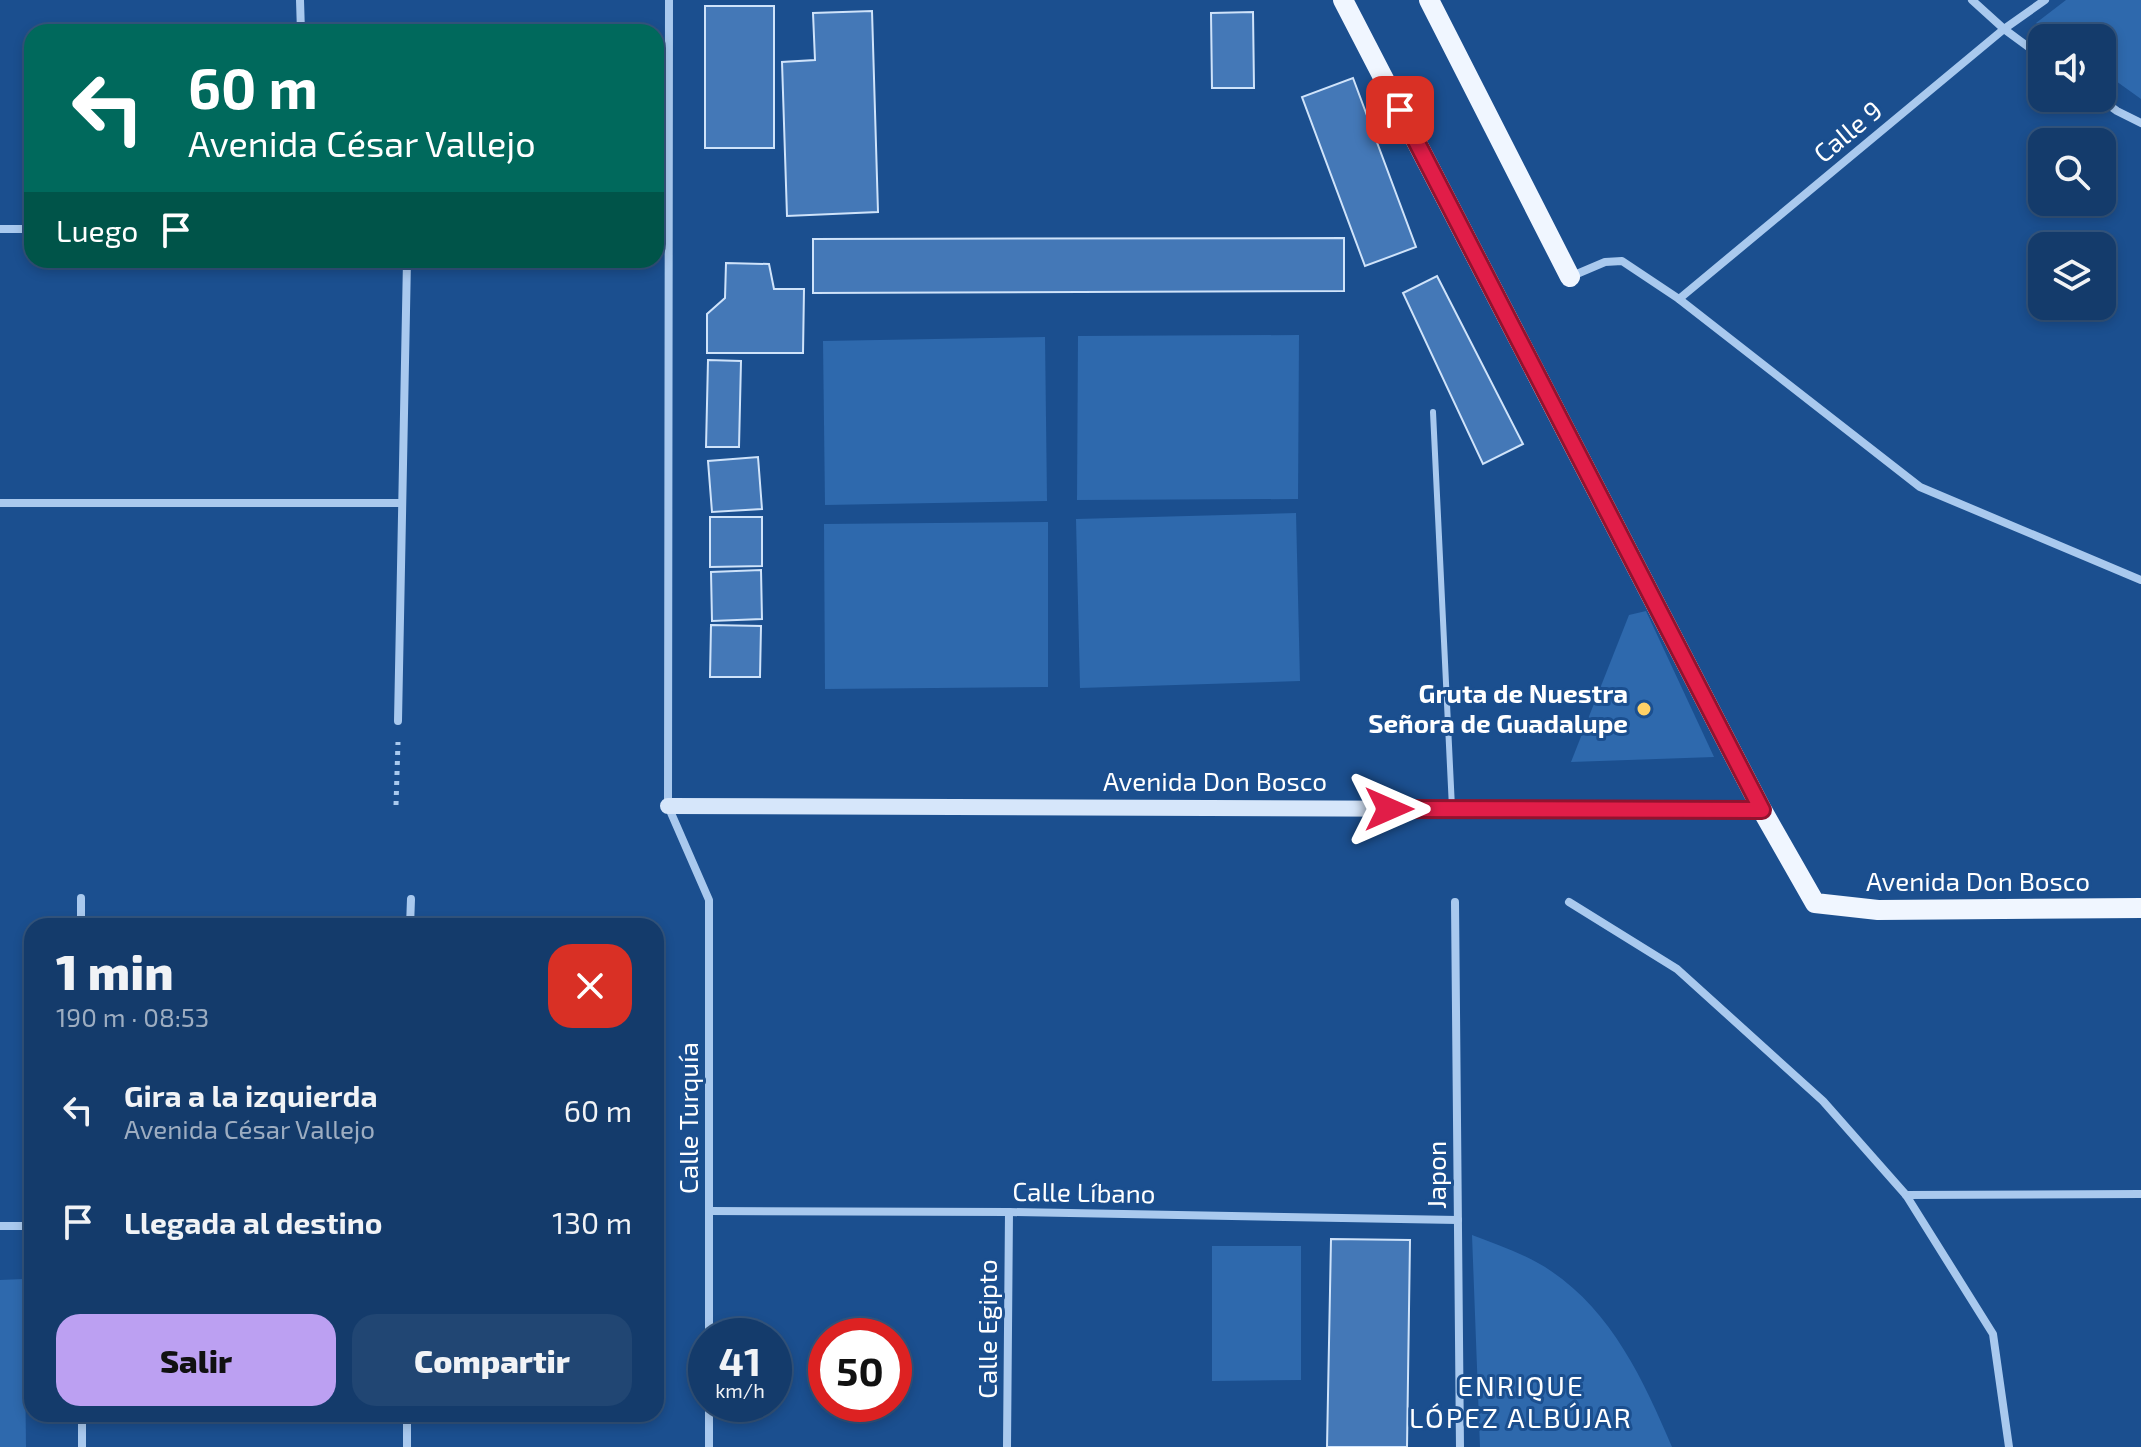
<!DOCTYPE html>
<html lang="es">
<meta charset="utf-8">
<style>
:root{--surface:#143b6b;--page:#214673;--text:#f1f3f6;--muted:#9dadc1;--line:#33557e;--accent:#bca0f2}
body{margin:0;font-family:"Exo 2",sans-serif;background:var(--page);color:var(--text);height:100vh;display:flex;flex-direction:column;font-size:30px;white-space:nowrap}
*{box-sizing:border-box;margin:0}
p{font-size:26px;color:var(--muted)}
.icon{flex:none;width:44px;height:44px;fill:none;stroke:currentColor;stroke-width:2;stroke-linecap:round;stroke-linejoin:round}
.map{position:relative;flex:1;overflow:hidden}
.sheet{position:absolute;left:24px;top:918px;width:640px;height:504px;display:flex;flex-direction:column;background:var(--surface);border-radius:24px;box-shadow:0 4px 12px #0003,0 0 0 2px var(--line)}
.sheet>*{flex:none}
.hud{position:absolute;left:24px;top:24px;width:640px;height:244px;border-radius:24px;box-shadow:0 4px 12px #0003,0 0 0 2px var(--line);background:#00695c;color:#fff;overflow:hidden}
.controls{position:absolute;left:2028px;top:24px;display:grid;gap:16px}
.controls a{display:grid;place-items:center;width:88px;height:88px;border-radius:16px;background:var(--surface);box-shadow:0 4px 12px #0003,0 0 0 2px var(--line);font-size:40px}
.speed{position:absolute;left:688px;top:1318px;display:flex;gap:16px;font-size:40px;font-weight:700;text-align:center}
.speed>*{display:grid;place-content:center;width:104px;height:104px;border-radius:50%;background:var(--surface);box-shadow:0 4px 12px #0003,0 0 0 2px var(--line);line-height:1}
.speed small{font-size:20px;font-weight:400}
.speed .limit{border:12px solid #d22;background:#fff;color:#111}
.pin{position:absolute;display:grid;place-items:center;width:68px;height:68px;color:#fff;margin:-34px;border-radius:16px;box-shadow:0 4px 12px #0006}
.me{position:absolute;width:88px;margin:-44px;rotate:90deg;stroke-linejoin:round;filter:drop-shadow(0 0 6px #0008)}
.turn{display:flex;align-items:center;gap:28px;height:168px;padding:0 32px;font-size:36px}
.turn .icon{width:104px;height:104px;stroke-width:2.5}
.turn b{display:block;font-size:56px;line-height:68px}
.then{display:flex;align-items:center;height:76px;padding:0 32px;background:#0003;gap:16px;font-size:30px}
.round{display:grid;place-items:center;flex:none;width:84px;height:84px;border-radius:24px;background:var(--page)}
.summary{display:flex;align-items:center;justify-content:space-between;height:136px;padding:0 32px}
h1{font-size:48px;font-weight:800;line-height:60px}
.action{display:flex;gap:16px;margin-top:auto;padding:16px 32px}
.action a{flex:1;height:92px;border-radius:24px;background:var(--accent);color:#111;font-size:32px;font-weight:800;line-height:92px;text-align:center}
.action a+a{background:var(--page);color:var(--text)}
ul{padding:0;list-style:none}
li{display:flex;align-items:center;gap:24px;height:112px;padding:0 32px}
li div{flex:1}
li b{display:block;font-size:30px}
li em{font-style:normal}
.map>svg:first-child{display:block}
</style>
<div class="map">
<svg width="2141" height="1447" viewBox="0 0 2141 1447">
<rect width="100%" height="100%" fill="#1b4f8f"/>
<!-- green -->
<g fill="#2e69ad">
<path d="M2066 0H2141V99L2102 71V38H2057L2036 23Z"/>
<path d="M1299 335 1298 499 1077 500 1078 336Z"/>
<path d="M1045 337 1047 501 825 505 823 341Z"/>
<path d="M1296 513 1300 681 1080 688 1076 519Z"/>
<path d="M1048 522V687L825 689 824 524Z"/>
<path d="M1646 611 1714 757 1571 762 1629 615Z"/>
<path d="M1472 1235C1498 1245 1528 1255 1551 1271 1612 1312 1644 1381 1672 1447H1480Z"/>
<path d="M1212 1246H1301V1380L1212 1381Z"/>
<path d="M24 1279 26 1447H0V1280Z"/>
</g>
<!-- building -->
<g fill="#4478b7" stroke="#cfe3fa" stroke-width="2">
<rect x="705" y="6" width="69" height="142"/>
<path d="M872 11 878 212 787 216 782 62 815 60 813 13Z"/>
<path d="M1253 12 1254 88H1212L1211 13Z"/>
<path d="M1353 78 1416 247 1365 266 1302 97Z"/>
<path d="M1344 238V291L813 293V239Z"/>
<path d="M726 263 769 264 774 289H804L803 353H707V314L725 298Z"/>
<path d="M1437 276 1523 444 1483 464 1403 293Z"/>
<path d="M708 360 741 361 739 447H706Z"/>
<path d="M758 457 762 509 712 512 708 461Z"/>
<path d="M710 517H762V566L710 567Z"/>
<path d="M761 570 762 619 712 621 711 572Z"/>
<path d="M711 625 761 626 760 677H710Z"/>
<path d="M1331 1239 1410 1240 1407 1447H1327Z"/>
</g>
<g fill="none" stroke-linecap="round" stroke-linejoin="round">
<!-- path -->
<path stroke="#a9c9ee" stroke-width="5" stroke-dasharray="4 6" stroke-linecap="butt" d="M396 805 398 742"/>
<!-- lane -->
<path stroke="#a9c9ee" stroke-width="6" d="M1433 412 1452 808"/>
<!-- street -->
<g stroke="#a9c9ee" stroke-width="8">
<path d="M300 0 301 32"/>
<path d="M669 0 668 806 709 900V1336"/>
<path d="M1972 0 2004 29 2042 57"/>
<path d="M2099 98 2117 111 2141 123"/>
<path d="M0 229H32"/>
<path d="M1572 276 1605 262 1622 261 1679 299 1920 487 2141 580"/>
<path d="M1679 299 2004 29 2045 0"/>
<path d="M0 503H401"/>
<path d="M398 721 407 260"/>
<path d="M81 898V926"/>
<path d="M1455 902 1460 1447"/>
<path d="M1569 902 1677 969 1823 1101 1906 1195 1993 1334 2009 1447"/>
<path d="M410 926 411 899"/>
<path d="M1906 1195 2141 1194"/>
<path d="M709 1211 1009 1212 1458 1220"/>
<path d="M0 1226H32"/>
<path d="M709 1404V1447"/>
<path d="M82 1414V1447"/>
<path d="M407 1447V1414"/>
<path d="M1007 1447 1009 1212"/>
</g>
<!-- secondary -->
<path stroke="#d6e6fa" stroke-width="16" d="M668 806 1762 810"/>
<!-- primary -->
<g stroke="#f0f6ff" stroke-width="20">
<path d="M1343 0 1762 810 1815 903 1878 910 2141 908"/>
<path d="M1429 0 1570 277"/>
</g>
</g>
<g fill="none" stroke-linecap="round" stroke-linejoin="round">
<defs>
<path id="route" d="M1389 809 1762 810 1400 110"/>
</defs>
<!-- route casing -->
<use href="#route" stroke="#92132f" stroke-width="20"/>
<!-- route -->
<use href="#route" stroke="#e11d48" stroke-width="14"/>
</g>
<!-- markers -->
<circle fill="#ffd166" stroke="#1b4f8f" stroke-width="3" cx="1644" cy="709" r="8"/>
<g text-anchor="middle" stroke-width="6" stroke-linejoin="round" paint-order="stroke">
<!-- street labels -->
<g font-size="26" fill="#fff" stroke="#1b4f8f">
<text transform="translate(1848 132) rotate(-40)" y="9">Calle 9</text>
<text x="1215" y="791">Avenida Don Bosco</text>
<text x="1978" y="891">Avenida Don Bosco</text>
<text transform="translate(689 1118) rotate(-90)" y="9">Calle Turquía</text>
<text transform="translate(1437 1175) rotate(-90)" y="9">Japon</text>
<text transform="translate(1084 1193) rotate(1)" y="9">Calle Líbano</text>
<text transform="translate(988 1329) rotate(-90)" y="9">Calle Egipto</text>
</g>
<!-- poi labels -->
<g font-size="26" font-weight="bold" fill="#fff" stroke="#1b4f8f" text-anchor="end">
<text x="1628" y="703">Gruta de Nuestra<tspan x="1628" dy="30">Señora de Guadalupe</tspan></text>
</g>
<!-- neighbourhood labels -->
<g font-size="28" letter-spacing="2" fill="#fff" stroke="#1b4f8f">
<text x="1521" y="1396">ENRIQUE<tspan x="1521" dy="32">LÓPEZ ALBÚJAR</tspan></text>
</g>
</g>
</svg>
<div class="controls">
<a><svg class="icon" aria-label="sound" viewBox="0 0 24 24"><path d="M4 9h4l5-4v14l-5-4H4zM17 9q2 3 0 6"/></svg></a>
<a><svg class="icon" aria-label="search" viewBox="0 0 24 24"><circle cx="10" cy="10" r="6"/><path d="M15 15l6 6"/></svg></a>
<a><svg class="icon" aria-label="layers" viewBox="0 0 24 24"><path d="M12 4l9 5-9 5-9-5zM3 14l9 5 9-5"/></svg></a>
</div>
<div class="speed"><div>41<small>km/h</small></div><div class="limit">50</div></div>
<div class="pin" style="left:1400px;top:110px;background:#d93025"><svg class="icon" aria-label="arrive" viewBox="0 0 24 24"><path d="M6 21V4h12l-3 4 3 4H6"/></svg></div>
<svg class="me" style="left:1389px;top:809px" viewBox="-20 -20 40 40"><path d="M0-17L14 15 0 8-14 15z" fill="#e11d48" stroke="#fff" stroke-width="4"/></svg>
<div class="hud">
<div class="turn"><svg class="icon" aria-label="left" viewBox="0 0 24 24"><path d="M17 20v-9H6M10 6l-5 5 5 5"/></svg><div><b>60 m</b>Avenida César Vallejo</div></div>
<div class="then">Luego<svg class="icon" aria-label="arrive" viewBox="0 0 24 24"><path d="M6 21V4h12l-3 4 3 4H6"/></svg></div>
</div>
<section class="sheet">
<div class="summary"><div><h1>1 min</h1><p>190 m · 08:53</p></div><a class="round" style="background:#d93025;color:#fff"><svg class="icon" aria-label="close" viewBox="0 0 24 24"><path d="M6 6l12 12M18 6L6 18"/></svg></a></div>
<ul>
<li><svg class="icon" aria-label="left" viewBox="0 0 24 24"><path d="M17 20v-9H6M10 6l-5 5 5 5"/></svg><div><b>Gira a la izquierda</b><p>Avenida César Vallejo</p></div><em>60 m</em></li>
<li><svg class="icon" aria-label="arrive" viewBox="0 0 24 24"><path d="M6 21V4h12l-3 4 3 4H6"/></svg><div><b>Llegada al destino</b></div><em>130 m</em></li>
</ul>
<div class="action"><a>Salir</a><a>Compartir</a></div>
</section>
</div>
